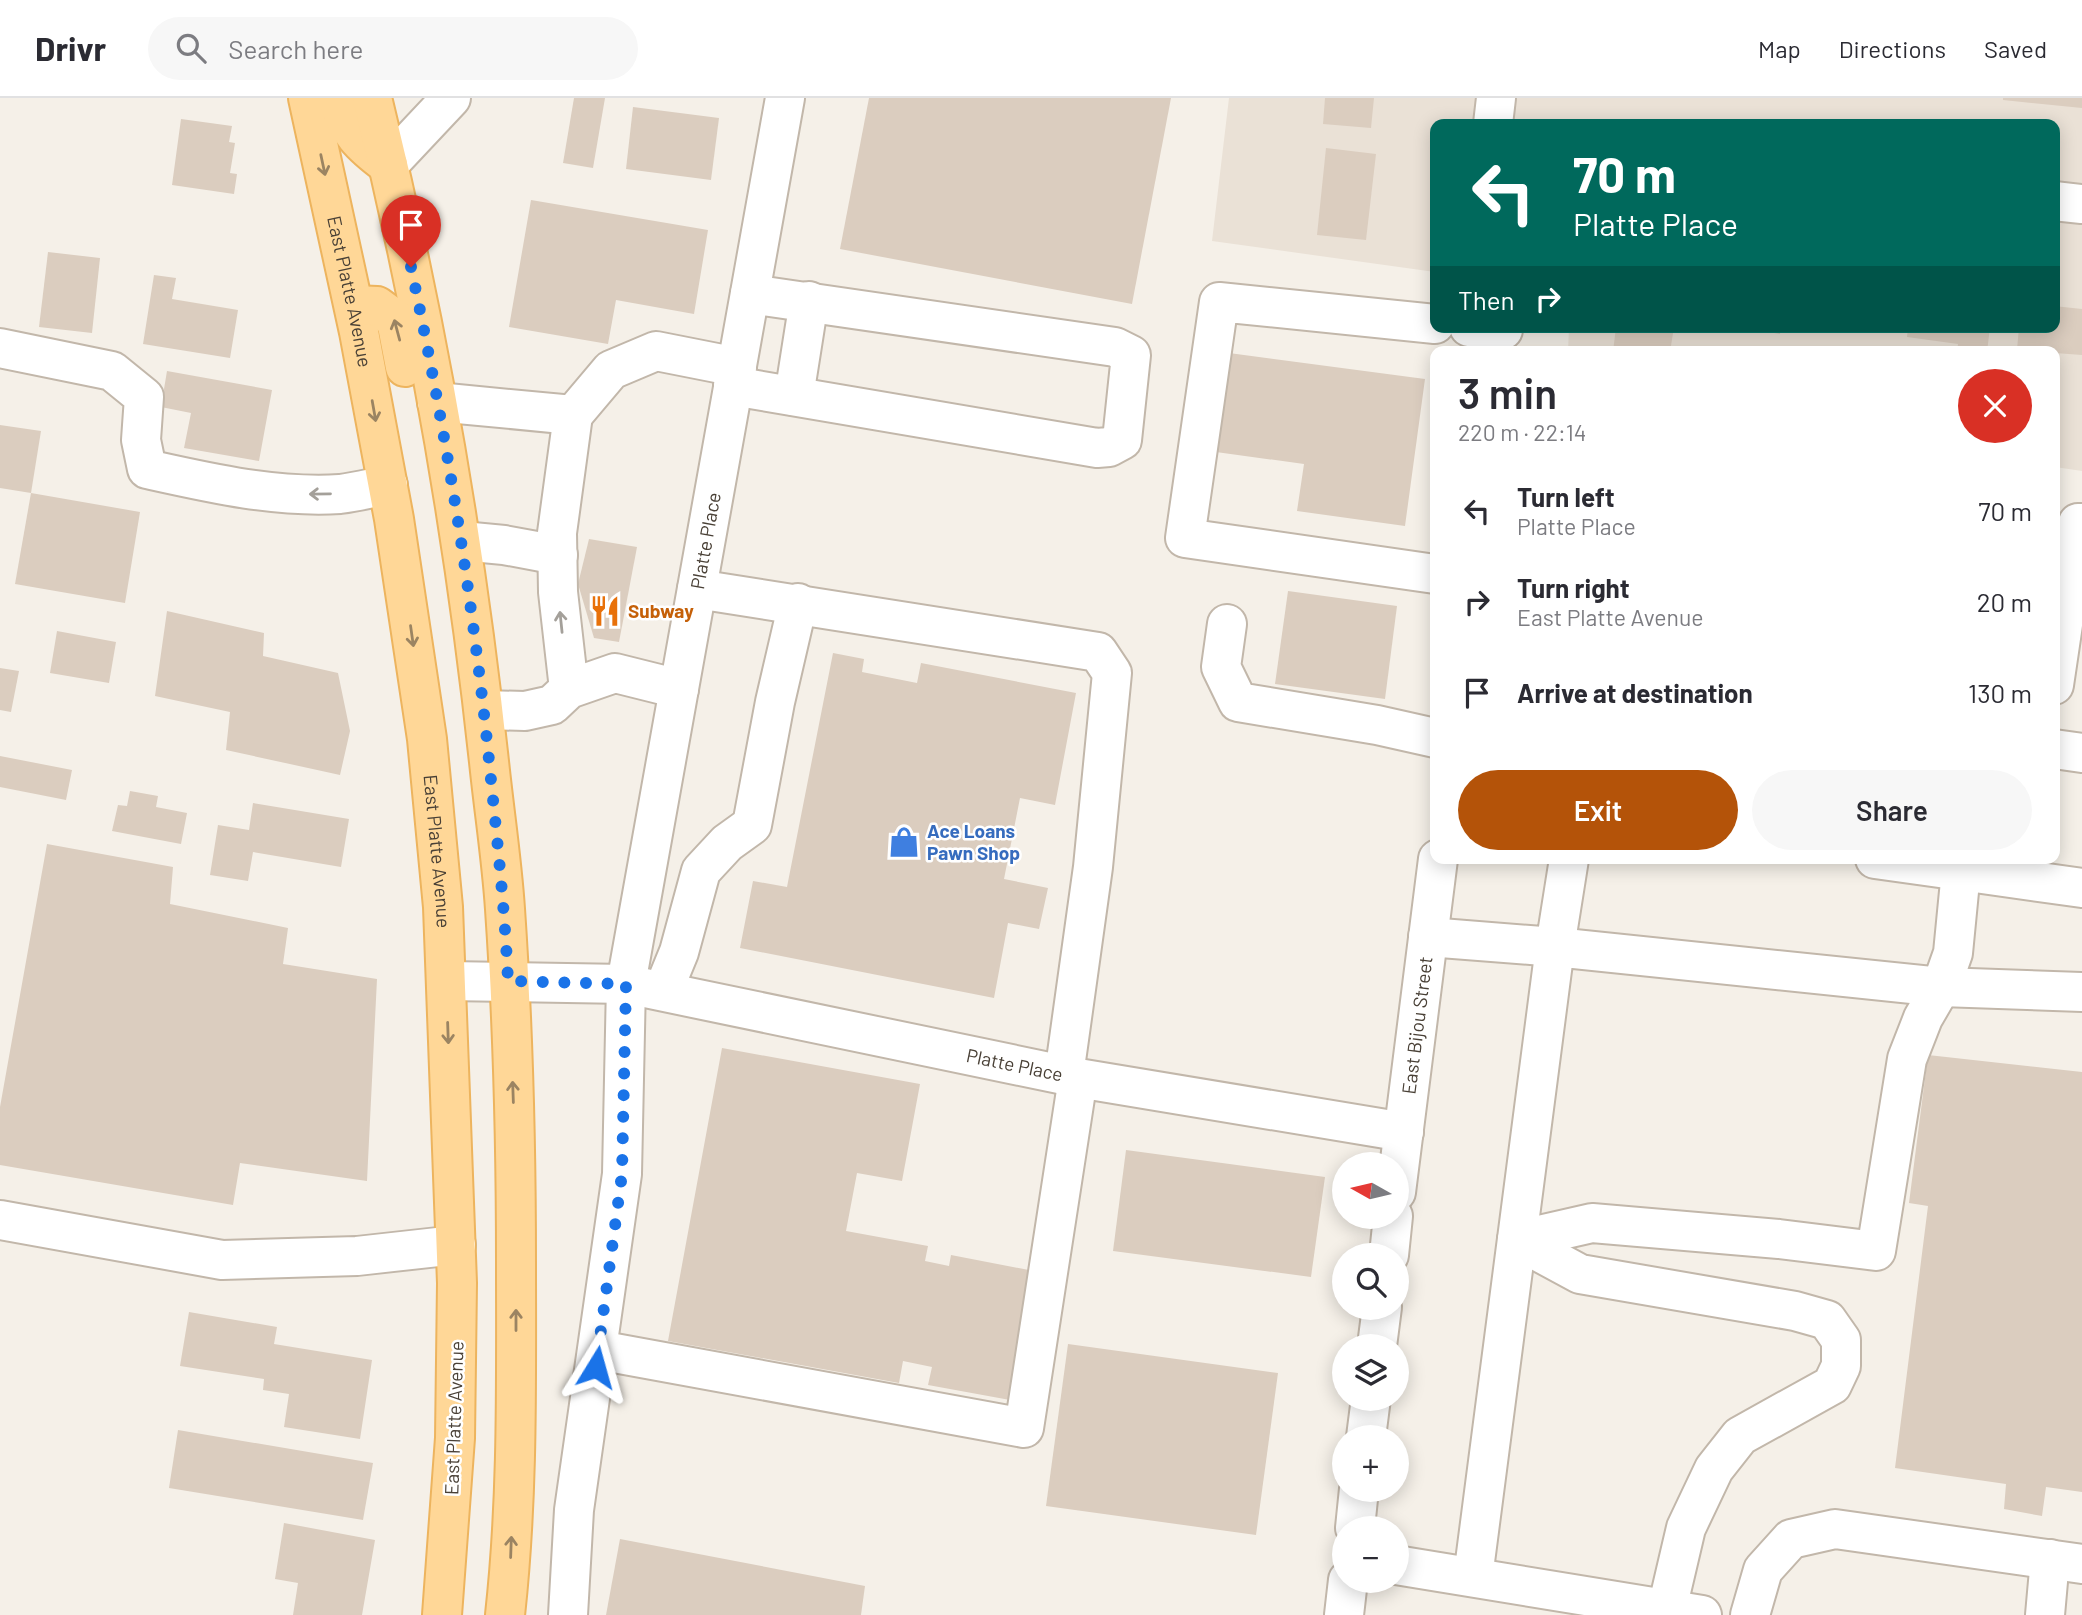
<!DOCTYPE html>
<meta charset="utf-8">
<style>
:root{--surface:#fff;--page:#f7f7f7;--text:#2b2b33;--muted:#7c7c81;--line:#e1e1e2;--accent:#b45309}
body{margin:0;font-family:Barlow,sans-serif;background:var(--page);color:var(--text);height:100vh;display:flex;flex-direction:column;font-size:26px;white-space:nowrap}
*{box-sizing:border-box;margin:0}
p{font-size:23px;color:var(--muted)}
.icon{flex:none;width:38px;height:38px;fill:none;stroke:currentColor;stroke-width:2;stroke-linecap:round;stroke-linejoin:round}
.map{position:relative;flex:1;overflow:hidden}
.side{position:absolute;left:1430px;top:248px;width:630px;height:518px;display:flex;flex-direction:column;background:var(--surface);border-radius:14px;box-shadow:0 4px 18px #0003}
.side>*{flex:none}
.banner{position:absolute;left:1430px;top:21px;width:630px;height:214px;border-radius:14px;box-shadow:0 4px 18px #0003;background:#00695c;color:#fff;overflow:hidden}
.needle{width:46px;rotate:278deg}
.tools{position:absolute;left:1332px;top:1054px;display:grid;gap:14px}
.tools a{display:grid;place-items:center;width:77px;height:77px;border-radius:50%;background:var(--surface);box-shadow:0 4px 18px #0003;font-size:35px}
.pin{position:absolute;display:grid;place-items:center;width:60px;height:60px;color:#fff;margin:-72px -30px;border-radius:50% 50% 50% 0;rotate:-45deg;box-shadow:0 0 7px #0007}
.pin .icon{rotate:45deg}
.me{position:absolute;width:77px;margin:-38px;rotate:8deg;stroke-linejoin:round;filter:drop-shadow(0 0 5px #0008)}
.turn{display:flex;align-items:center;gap:24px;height:147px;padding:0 28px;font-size:32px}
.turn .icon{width:91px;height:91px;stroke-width:2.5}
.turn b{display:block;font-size:49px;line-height:60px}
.then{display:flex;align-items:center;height:66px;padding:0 28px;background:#0003;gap:14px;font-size:26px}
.round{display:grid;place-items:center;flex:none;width:74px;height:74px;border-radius:37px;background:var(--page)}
.summary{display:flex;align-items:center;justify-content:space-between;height:119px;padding:0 28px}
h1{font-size:42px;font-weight:600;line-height:52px}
.button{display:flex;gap:14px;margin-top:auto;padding:14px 28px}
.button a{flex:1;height:80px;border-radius:42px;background:var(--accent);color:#fff;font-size:28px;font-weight:600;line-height:80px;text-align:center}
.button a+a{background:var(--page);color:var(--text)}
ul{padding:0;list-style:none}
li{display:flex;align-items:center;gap:21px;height:91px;padding:0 28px}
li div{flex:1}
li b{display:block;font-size:26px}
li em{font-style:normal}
header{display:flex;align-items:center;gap:42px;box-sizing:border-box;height:98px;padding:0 35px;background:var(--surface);border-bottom:2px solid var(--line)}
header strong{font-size:33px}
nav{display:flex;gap:38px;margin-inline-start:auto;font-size:24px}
.search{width:490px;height:63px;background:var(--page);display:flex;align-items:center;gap:18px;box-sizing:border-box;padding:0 24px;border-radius:38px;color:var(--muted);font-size:26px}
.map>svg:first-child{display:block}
</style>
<header>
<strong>Drivr</strong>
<div class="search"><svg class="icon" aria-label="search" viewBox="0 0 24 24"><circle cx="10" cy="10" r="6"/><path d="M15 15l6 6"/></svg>Search here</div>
<nav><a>Map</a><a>Directions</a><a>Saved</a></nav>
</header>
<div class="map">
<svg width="2082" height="1517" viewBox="0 0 2082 1517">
<rect width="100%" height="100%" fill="#f5f0e8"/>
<!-- residential -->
<path fill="#eae1d6" d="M1229 0H2082V373L2055 369 2054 254H1568L1569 229H2054V26H1435V174L1212 143Z"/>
<!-- building -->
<g fill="#dbcdbf">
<path d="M574 0H605L593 70 563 65Z"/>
<path d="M869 0H1171L1132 206 840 151Z"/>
<path d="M1325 0H1374L1371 30 1323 26Z"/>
<path d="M2003 0H2082V10L2003 2Z"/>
<path d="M633 9 719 20 711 82 626 71Z"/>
<path d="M181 21 232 28 229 44 235 45 230 75 237 76 234 96 172 87Z"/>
<path d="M1326 50 1376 56 1366 142 1317 137Z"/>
<path d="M531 102 708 132 694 216 616 202 608 246 509 229Z"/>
<path d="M48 154 100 160 92 235 39 229Z"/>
<path d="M154 177 176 180 172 201 238 212 230 260 143 246Z"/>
<path d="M2054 208 2082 211V257L2017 252 2019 229H2054Z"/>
<path d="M1616 229H1674L1670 254H1613Z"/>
<path d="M1738 229H1781L1780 236Z"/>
<path d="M1908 229H1990L1987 254H1957L1958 246 1907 239Z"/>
<path d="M1229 255 1425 281 1405 428 1297 413 1304 366 1216 354Z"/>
<path d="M167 273 272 292 259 363 184 350 191 315 161 309Z"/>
<path d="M0 327 41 333 31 395 0 390Z"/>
<path d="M31 395 140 414 125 505 15 486Z"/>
<path d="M589 441 637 449 619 544 594 540 578 486Z"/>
<path d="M1288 493 1397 508 1385 601 1275 586Z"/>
<path d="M167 513 264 535 263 558 338 575 350 633 340 677 226 652 230 614 155 598Z"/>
<path d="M57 533 116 544 109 585 50 575Z"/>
<path d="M833 555 864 561 862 574 917 585 921 565 1076 595 1055 707 1020 700 1004 781 1048 790 1039 831 1008 825 994 900 740 850 753 783 787 789Z"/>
<path d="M0 570 19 573 11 614 0 612Z"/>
<path d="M0 658 72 672 66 702 0 689Z"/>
<path d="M130 693 158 698 156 709 187 715 181 746 112 733 118 707 127 708Z"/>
<path d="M253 705 349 721 341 769 253 754 248 783 210 777 218 727 249 732Z"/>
<path d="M47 746 173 769 170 806 288 830 283 866 377 881 367 1083 240 1065 233 1107 0 1067V1009Z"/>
<path d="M722 950 920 986 902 1083 857 1075 846 1133 928 1148 925 1163 949 1168 951 1157 1034 1173 1010 1302 928 1287 932 1269 903 1263 899 1285 668 1243Z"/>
<path d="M1928 957 2082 974V1394L2046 1389 2042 1418 2004 1411 2006 1386 1895 1370 1928 1108 1909 1105Z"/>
<path d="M1126 1052 1325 1079 1311 1179 1113 1153Z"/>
<path d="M189 1214 277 1229 274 1246 372 1262 360 1341 284 1329 289 1296 263 1292 264 1281 180 1268Z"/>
<path d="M1068 1246 1278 1275 1256 1437 1046 1408Z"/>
<path d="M178 1332 373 1365 363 1422 169 1390Z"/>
<path d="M284 1425 375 1442 362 1517H293L298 1485 275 1481Z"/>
<path d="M620 1441 865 1488 861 1517H606Z"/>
</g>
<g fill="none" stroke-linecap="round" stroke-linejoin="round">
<defs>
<g id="minor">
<path d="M1493 26 1496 0"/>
<path d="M388 67 451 0"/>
<path d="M2054 103 2082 106"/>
<path d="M1435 226 1219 204 1185 440 1435 476"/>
<path d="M1469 229 1503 232"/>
<path d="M0 250 112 273 144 299 141 342 147 371C210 385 275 400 340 396 356 394 372 390 388 387"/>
<path d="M733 288 1097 350 1109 349 1122 342 1131 257 1115 249 750 196"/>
<path d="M794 298 809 203"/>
<path d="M437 304 573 317 611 272 656 253 737 269"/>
<path d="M462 443 504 447 558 457"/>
<path d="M697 491 1098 554 1112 575 1093 769 1064 977"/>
<path d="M1227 526 1221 569 1238 604 1377 627 1435 640"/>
<path d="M2054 587 2078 425H2082"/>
<path d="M569 591 558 494 557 435 573 317"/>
<path d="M484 612 525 613 552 607 569 591 615 575 679 591"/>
<path d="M2054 651 2082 655"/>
<path d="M1963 761 1961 773 2082 790"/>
<path d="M1428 839 1555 849 1569 761"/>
<path id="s1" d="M447 883 626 886 1078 980 1404 1034"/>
<path d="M663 893 679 854 701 773 727 745 752 727 775 604 798 505"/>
<path id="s2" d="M1396 1094 1438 761"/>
<path d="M0 1122 222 1162 357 1158 456 1147"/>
<path d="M1517 1142 1592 1125 1779 1141 1876 1153 1907 961 1923 920 1941 889 1953 855 1961 773 1875 761"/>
<path d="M1517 1142 1580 1176 1795 1213 1827 1222 1841 1242V1268L1832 1287 1740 1338 1714 1371 1686 1430 1667 1511"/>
<path d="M1389 1157 1393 1118"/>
<path d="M1377 1248 1382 1209"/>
<path d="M598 1252 1024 1330 1078 980"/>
<path d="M1366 1339 1371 1300"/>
<path d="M1355 1430 1359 1391"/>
<path d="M1396 1467 1702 1517"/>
<path d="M1473 1479 1555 849 1941 889 2082 894"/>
<path id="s3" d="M568 1517 574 1412 622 1076 626 886 785 0"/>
<path d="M1344 1517 1348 1482"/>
<path d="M1750 1517 1763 1472 1791 1441 1835 1431 2082 1466"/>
<path d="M2045 1517 2050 1461"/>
</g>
<g id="major">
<path id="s4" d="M308 0 359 234 394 421 427 641 443 809 457 1185 455 1340 442 1517"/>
<path d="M338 0C347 34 361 47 388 67"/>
<path d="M372 0C427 222 466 446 490 673 495 719 502 765 505 811 513 928 516 1046 516 1164 516 1281 518 1400 505 1517"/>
<path d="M354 207 377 208 396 222 405 269"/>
</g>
</defs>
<!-- minor casing -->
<use href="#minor" stroke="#c2b7aa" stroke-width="42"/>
<!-- major casing -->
<use href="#major" stroke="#edb45e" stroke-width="42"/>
<!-- minor -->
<use href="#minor" stroke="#fff" stroke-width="38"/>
<!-- major -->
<use href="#major" stroke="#ffd797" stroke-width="38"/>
</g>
<!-- one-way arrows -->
<defs><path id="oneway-shaft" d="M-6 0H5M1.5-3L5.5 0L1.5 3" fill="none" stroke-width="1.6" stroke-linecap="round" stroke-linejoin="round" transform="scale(1.75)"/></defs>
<g stroke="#9b8462">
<use href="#oneway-shaft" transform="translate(323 67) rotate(78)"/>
<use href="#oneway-shaft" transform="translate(397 232) rotate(-105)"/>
<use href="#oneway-shaft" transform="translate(374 313) rotate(80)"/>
<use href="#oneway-shaft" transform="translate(412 538) rotate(82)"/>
<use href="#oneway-shaft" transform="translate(448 935) rotate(88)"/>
<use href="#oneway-shaft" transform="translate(513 994) rotate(-92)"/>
<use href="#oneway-shaft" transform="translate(516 1222) rotate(-90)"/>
<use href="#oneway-shaft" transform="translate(511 1449) rotate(-88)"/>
</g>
<g stroke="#a4a09a">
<use href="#oneway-shaft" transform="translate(320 396) rotate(179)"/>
<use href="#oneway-shaft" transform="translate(561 524) rotate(-96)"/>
</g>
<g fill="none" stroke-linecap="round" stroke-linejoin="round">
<!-- route -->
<path stroke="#1a73e8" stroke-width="12" stroke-dasharray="0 21.6" d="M411 169C447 339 474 509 491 682 498 749 505 816 508 883L626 886 622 1076 596 1269"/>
</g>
<!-- icons -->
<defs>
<symbol id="restaurant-bare" viewBox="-9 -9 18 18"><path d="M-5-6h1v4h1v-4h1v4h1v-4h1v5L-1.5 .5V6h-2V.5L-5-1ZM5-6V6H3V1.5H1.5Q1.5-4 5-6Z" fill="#e8710a" stroke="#fff" stroke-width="2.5" paint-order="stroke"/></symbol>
<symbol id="shop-bare" viewBox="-9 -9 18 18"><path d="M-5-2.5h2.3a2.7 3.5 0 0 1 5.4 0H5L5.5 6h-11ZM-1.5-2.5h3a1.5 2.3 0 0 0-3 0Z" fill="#3f7fe0" stroke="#fff" stroke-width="2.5" paint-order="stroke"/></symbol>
</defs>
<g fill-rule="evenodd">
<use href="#restaurant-bare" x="583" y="491" width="44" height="44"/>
<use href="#shop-bare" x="882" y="722" width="44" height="44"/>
</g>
<g text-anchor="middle" stroke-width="5" stroke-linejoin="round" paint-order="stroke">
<!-- street labels -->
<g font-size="19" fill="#494036" stroke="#fff">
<text dy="7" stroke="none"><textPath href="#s4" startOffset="198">East Platte Avenue</textPath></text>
<text dy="7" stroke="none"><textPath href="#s3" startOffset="1085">Platte Place</textPath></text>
<text dy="7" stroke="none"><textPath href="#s4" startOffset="765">East Platte Avenue</textPath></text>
<text dy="7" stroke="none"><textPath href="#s2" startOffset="168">East Bijou Street</textPath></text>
<text dy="7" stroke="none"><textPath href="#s1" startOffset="576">Platte Place</textPath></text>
<text transform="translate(454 1320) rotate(-88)" y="7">East Platte Avenue</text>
</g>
<!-- food labels -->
<g font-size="19" font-weight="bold" fill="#c56008" stroke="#fff" text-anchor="start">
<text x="628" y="520">Subway</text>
</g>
<!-- shop labels -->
<g font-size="19" font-weight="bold" fill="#366cbe" stroke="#fff" text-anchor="start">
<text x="927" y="740">Ace Loans<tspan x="927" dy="22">Pawn Shop</tspan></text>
</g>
</g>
</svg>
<div class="tools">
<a><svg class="needle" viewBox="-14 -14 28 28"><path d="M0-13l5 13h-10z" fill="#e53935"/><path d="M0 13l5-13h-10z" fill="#7c7c81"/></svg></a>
<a><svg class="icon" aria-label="search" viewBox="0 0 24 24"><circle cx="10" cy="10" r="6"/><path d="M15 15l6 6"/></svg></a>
<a><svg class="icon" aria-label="layers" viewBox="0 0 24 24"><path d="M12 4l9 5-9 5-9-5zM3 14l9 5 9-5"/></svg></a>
<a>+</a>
<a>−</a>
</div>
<div class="pin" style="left:411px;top:169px;background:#d93025"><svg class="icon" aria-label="arrive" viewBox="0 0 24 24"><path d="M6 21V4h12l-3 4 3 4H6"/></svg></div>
<svg class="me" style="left:596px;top:1269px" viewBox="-20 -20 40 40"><path d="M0-17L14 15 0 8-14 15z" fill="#1a73e8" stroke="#fff" stroke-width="4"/></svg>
<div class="banner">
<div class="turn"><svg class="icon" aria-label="left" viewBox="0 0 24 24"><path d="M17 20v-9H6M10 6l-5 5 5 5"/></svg><div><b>70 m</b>Platte Place</div></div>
<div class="then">Then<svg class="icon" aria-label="right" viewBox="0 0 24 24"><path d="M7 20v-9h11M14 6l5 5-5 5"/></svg></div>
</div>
<section class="side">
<div class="summary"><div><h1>3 min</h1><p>220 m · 22:14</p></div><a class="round" style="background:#d93025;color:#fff"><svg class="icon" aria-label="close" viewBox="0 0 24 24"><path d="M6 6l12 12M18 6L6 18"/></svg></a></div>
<ul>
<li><svg class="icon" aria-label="left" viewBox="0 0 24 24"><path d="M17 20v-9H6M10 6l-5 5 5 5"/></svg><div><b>Turn left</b><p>Platte Place</p></div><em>70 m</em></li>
<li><svg class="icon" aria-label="right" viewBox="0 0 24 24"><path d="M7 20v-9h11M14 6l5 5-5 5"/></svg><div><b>Turn right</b><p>East Platte Avenue</p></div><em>20 m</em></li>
<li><svg class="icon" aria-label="arrive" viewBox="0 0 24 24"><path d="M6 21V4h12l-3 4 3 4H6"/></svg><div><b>Arrive at destination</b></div><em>130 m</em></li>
</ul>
<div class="button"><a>Exit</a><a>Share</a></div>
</section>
</div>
